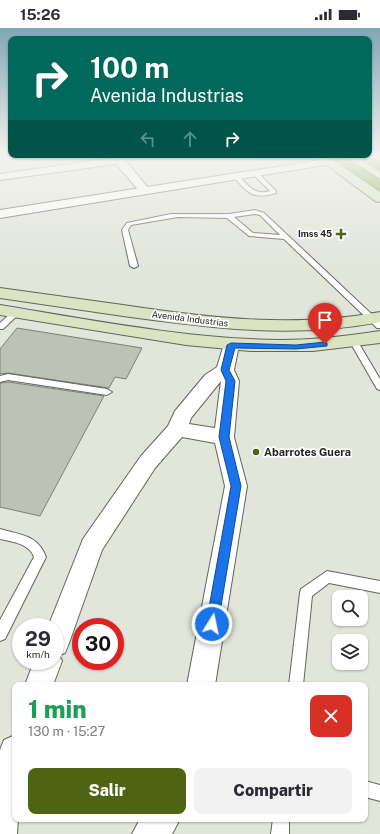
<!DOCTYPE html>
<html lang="es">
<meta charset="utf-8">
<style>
:root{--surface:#fff;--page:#f2f2f3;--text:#2b2b33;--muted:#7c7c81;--accent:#4e6412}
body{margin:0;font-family:"Public Sans",sans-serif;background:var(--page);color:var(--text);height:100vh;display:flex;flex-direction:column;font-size:15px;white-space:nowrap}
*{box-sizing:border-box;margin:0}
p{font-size:13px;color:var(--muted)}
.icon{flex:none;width:22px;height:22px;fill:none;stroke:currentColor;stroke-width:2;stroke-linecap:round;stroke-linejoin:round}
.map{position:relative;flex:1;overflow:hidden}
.side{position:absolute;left:12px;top:654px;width:356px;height:140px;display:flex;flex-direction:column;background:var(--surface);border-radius:8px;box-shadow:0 1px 3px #0004}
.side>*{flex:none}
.hud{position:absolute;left:8px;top:8px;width:364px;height:122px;border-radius:8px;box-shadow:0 1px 3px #0004;background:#00695c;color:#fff;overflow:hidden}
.tools{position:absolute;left:332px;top:562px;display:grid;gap:8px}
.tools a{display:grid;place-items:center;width:36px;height:36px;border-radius:8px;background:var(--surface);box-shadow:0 1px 3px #0004;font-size:20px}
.speed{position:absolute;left:12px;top:590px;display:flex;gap:8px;font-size:20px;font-weight:700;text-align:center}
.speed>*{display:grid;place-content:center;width:52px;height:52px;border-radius:50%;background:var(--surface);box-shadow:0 1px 3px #0004;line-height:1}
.speed small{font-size:10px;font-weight:400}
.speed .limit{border:6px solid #d22;background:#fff;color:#111}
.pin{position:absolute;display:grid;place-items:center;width:34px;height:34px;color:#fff;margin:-41px -17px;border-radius:50% 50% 50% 0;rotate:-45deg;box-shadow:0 0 4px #0007}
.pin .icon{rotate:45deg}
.me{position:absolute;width:44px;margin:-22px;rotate:10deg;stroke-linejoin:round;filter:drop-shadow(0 0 3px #0008)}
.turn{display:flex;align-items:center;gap:14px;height:84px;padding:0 16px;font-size:18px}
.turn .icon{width:52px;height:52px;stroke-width:2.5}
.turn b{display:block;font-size:28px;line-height:34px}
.lanes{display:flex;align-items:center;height:38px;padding:0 16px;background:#0003;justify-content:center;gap:20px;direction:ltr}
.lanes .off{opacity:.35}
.round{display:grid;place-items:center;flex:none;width:42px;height:42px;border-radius:8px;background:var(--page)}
.head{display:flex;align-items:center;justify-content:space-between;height:68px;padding:0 16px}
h1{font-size:24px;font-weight:800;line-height:30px;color:#1e9e55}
.cta{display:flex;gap:8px;margin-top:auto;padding:8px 16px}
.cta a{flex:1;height:46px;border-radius:8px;background:var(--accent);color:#fff;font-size:16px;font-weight:800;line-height:46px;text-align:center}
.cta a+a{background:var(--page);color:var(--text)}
.status{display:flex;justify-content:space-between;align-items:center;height:28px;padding:0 20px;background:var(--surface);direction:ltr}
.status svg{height:11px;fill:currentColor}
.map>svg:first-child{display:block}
</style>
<div class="status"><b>15:26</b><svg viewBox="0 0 49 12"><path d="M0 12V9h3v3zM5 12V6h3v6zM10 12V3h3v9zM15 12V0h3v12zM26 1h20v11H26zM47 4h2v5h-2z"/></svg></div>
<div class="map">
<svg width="380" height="806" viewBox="0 0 380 806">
<rect width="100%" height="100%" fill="#e1e5da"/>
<!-- building -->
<g fill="#bdc2b7" stroke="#7c8075">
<path d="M17 300 142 320 126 351 115 349 109 360 8 345 0 346V321Z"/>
<path d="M8 354 104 368 40 488 0 479V355Z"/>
</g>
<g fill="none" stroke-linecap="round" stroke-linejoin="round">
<defs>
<g id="service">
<path d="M253 144H257L276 163V165C254 172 247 165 233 148L238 147C248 157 254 168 270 163L253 146Z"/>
<path d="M255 182 264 185 380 294V300H377L284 211 249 208 227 190 178 189 131 197 128 202 138 238 134 240 130 238 122 202 127 195 171 186H229ZM255 186 260 187 280 207 253 205 234 189Z"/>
<path d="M13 283H16L20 285 3 301H0V295Z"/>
<path d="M354 311 358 314 380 351V362L377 361 350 314Z"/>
<path d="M8 346 107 361 112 364 107 367 8 352 0 354V348Z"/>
<path d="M0 501C21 507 38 507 46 529L5 611 0 613V592L34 529C29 515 12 514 0 511Z"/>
<path d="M327 543 380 553V565L329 555 312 568 303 657H289L300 565 301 561Z"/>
<path d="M365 753 380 757V773L365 769Z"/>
<path d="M273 791H289V806H271Z"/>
</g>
<g id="minor">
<path d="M110 127H121L149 161 151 163 149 165H141L116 136 0 152V146L112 130Z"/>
<path d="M231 312 237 313 239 317 234 342 239 353 234 409 247 458 215 657H187L225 458 215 415 182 409 155 440 102 522 69 615 65 625 59 627 62 633 53 657H25L34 633H55V599H48L83 511 141 428 168 398 175 383 205 347 217 339 225 313ZM221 353 215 400 189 396 191 390Z"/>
<path d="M15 707V791H18L17 806H0V722L4 712Z"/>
<path d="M140 791H180L172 806H132Z"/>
</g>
<path id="tertiary" d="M327 131 331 132 333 134 331 136 0 190V182Z"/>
<g id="secondary">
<path d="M313 127H326L380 164V174L375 173Z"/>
<path d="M0 260C41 266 82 271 123 277 209 290 294 300 380 284V294C293 311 210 300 123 288 82 282 41 276 0 270Z"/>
<path d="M0 277C91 292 188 311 280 312 314 312 347 308 380 303V315L313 323H250L186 317 0 287Z"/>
</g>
<g id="motorway">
<path d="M328 127H341L380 152V161L376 160Z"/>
<path d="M356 127H369L380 134V143Z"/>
</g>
</defs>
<!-- service casing -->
<use href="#service" stroke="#61655b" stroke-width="2"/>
<!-- minor casing -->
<use href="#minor" stroke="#61655b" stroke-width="2"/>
<!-- tertiary casing -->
<use href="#tertiary" stroke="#61655b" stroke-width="2"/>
<!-- secondary casing -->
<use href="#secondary" stroke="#61655b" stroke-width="2"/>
<!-- motorway casing -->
<use href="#motorway" stroke="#61772b" stroke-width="2"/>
<!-- service -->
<use href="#service" fill="#fff" fill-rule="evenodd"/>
<!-- minor -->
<use href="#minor" fill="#fff" fill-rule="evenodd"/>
<!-- tertiary -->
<use href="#tertiary" fill="#fff" fill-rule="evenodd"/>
<!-- secondary -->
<use href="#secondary" fill="#dae4c2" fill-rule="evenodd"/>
<!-- motorway -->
<use href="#motorway" fill="#83a432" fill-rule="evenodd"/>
</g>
<!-- sky -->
<linearGradient id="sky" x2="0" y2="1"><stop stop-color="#7fa6b5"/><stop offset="0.53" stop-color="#f2f3ee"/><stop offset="1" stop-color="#f2f3ee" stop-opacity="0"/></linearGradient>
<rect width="380" height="240" fill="url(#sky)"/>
<!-- route -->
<path fill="#1a73e8" stroke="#114b97" d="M325 314 327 315V318L296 321 235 320 229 342 235 353 229 409 241 458 218 596 216 600 212 602 207 600 206 596 231 458 219 409 226 353 221 342 227 317 231 315 296 317Z"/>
<!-- markers -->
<g fill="#4e6412" stroke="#fff" stroke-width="1.5">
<path d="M339 200h4v4h4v4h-4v4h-4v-4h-4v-4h4z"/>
<circle cx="256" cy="424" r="4"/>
</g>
<g text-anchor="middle" stroke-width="3.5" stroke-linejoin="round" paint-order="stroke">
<!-- far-poi labels -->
<g font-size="9" font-weight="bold" fill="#21231f" stroke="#fff" text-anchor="end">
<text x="332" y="209">Imss 45</text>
</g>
<!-- far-street labels -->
<g font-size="9" fill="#21231f" stroke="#fff">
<text transform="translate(190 291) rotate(7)" y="3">Avenida Industrias</text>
</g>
<!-- poi labels -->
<g font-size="11" font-weight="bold" fill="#21231f" stroke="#fff" text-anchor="start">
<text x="264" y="428">Abarrotes Guera</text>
</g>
</g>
</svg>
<div class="tools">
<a><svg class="icon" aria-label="search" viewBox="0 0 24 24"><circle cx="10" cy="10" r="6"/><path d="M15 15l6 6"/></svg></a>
<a><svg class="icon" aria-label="layers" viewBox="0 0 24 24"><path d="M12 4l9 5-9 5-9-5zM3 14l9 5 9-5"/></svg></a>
</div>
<div class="speed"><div>29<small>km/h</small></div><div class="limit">30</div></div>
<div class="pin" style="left:325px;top:316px;background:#d93025"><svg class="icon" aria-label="arrive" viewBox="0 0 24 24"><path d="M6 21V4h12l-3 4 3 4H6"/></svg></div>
<svg class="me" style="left:212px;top:596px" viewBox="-20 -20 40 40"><circle r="17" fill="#1a73e8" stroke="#fff" stroke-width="3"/><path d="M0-11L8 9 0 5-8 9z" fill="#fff"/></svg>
<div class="hud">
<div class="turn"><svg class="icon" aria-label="right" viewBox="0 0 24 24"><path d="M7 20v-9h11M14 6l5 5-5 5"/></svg><div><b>100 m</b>Avenida Industrias</div></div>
<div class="lanes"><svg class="icon off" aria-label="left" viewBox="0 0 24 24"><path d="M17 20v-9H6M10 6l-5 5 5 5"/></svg><svg class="icon off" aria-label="ahead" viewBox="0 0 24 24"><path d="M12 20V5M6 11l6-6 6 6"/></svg><svg class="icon" aria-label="right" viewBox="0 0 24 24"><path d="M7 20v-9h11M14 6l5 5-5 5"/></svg></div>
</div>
<section class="side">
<div class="head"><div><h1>1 min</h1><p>130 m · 15:27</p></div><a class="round" style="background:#d93025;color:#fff"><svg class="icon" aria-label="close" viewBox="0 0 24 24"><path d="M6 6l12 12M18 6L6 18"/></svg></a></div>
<div class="cta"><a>Salir</a><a>Compartir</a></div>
</section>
</div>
